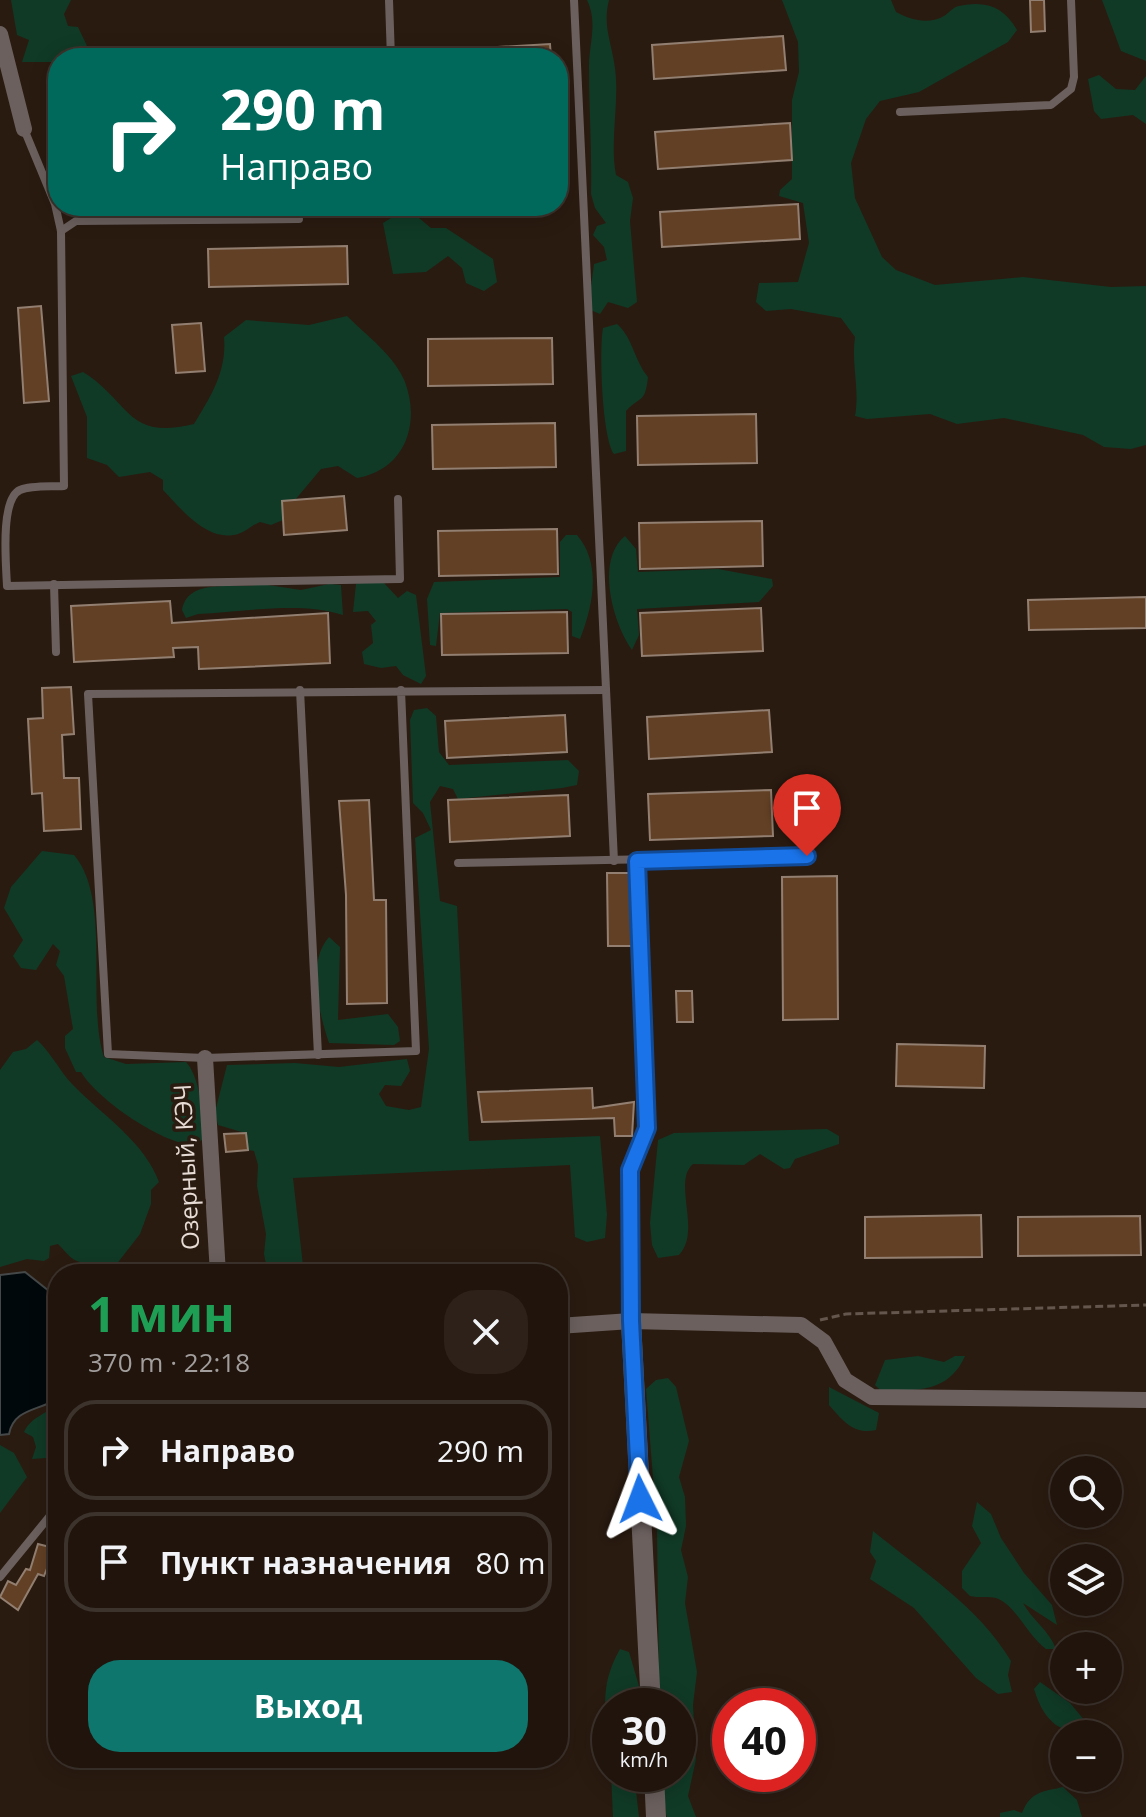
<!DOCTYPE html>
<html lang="ru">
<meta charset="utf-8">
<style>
:root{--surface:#20140c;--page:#2d211a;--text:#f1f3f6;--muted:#a29e9d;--line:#3d332d;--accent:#0f766e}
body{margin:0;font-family:"Open Sans",sans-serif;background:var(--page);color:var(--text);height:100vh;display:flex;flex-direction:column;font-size:30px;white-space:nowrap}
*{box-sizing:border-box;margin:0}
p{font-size:26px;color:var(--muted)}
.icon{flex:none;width:44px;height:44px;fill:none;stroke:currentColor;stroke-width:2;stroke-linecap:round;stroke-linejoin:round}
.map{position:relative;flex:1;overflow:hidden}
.details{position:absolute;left:48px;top:1264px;width:520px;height:504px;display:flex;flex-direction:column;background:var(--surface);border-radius:32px;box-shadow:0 4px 20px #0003,0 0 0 2px var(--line)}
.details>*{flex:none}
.banner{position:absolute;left:48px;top:48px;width:520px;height:168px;border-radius:32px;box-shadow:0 4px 20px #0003,0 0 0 2px var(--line);background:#00695c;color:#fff;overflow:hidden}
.controls{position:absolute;left:1050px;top:1456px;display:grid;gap:16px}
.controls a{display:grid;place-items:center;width:72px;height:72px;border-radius:50%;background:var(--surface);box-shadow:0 4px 20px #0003,0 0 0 2px var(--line);font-size:40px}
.speed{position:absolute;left:592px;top:1688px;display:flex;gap:16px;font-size:40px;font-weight:700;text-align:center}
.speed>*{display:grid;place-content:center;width:104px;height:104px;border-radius:50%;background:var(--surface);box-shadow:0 4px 20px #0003,0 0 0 2px var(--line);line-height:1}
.speed small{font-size:20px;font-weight:400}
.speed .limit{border:12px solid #d22;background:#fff;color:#111}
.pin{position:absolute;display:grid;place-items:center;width:68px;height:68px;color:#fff;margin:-82px -34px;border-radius:50% 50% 50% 0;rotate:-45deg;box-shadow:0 0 8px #0007}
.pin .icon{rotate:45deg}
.me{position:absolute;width:88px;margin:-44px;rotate:357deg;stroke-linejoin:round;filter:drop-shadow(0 0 6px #0008)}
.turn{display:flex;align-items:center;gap:28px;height:168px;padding:0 40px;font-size:36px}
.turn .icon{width:104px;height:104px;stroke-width:2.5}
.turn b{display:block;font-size:56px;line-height:68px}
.round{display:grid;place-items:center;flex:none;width:84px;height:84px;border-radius:32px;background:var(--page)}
.headline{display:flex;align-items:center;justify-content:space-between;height:136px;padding:0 40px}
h1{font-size:48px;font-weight:700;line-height:60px;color:#1e9e55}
.button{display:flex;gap:16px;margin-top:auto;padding:16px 40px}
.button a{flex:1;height:92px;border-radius:32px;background:var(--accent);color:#fff;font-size:32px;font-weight:700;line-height:92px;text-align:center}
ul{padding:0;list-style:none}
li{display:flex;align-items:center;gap:24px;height:100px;margin:0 16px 12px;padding:0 24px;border:4px solid var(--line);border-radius:32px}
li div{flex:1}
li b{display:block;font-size:30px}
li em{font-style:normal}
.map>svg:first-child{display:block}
</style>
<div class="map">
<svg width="1146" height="1817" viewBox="0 0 1146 1817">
<rect width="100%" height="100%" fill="#2a1b10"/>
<!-- green -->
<g fill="#103a26">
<path d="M11 0H71L64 14 68 26 78 27 87 46 68 58H58V62H22L29 40 17 35Z"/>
<path d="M587 0H609C603 24 610 38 614 62 621 99 609 138 616 175L628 182 633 198 630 221 637 302 628 308 608 302 600 314 588 309 594 264 607 260 604 247 593 235 597 226 606 223 595 208 591 194C592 151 589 109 589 67 589 43 598 23 587 0Z"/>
<path d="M782 0H891L896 12C911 20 928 25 944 16 949 13 953 7 959 6 986 0 1004 7 1017 30L1008 42 919 92 880 101 866 119 851 163 855 198 882 257 896 270 935 285 1023 277 1111 287 1146 286V445L1131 449 1104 447 1083 435 1004 418 957 424 930 414 867 419 855 416C860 389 851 364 855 337L841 318 791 309 766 311 756 302 759 283 798 282 809 243 803 203 779 196 780 190 792 179V100L799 72 798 42Z"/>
<path d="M1102 0H1146V61L1121 51Z"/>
<path d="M1099 75 1116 89 1135 90 1146 76V124L1133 115 1101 119 1094 111 1088 79Z"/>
<path d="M390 206H415L419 218 431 228H446L493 259 497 282 484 291 466 283 462 268 448 256 426 272 393 274 383 223 391 218Z"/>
<path d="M347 316C366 335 395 356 405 382 421 425 404 470 357 478L338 466 321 469 295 500 282 501 283 520 271 525 260 522C252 525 246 532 238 534 208 543 181 509 163 490V480L150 472 119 477 107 465 87 458V417L71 376 83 372C130 401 126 441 194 424 211 396 227 371 224 337L246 320 309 325Z"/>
<path d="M617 324C633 338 634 360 648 377 645 404 641 395 626 411V451L614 454C602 437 599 349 603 328Z"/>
<path d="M566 535H577C602 564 593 606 580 639L572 636V612L567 609 440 613 436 646 430 645 427 599 434 582 560 577V542Z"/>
<path d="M625 536 636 549 638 572 718 569 772 579 773 586 759 602 637 609 639 635 632 650C613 624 595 560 625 536Z"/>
<path d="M367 579 384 583 398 598 407 591 416 595 426 676 421 684 403 675 396 666 381 668 364 664 362 652 373 643 371 625 376 621 368 611 353 612 356 584Z"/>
<path d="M261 584 301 590 329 584 341 585 343 615C300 601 243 612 198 614L186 618 182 610C188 576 235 590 261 584Z"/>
<path d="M427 708 436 716 439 752 449 765 568 760 579 771 577 785 562 788 458 799 453 789 440 786 430 802 440 901 457 906 469 1141 600 1136 607 1215 605 1238 587 1242 575 1237 570 1165 293 1178 304 1274H268L264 1254 266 1234 257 1186 258 1165 254 1151 248 1150 245 1133 218 1125 215 1112 227 1065 295 1063 339 1067 407 1059 410 1071 401 1086 385 1085 379 1094 386 1106 409 1110 421 1107 429 1049 415 838 431 830 423 813 413 803 410 720 414 710Z"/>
<path d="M42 851 74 855C112 899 86 1003 104 1057L126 1064 186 1062C200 1077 205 1119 202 1140L195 1145C163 1145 97 1099 81 1072H76L65 1048V1036L73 1029 64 976 56 965 60 951 53 944 36 970 21 968 13 956 23 940 4 908 11 887Z"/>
<path d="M329 937 340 947 338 1020 388 1014 398 1027 400 1041 394 1045 329 1043C319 1013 306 963 329 937Z"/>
<path d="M37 1040C52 1054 59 1070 72 1084 102 1115 144 1141 159 1182L151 1190V1204L140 1234 109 1274H92L89 1263C72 1263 69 1255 58 1244L50 1246 49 1258 44 1261 27 1259 0 1267V1070L13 1052 26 1049Z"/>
<path d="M827 1129 839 1136V1144L795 1159 790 1168 784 1169 760 1154 744 1165 693 1164C672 1182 702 1231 679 1255L658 1258 652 1245 650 1223 658 1140 674 1133Z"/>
<path d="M918 1356 944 1362 955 1356H965C949 1393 915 1391 880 1390L875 1385 885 1360Z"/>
<path d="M668 1378 676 1387 689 1441 679 1477 685 1497 686 1526 681 1550 688 1577 685 1603 697 1672 693 1705 696 1759 688 1796 696 1817H667C664 1809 665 1784 664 1774H678V1706H662L659 1689 657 1529 646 1389 656 1380Z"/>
<path d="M829 1387 879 1413 876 1430C854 1435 843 1421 829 1405Z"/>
<path d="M58 1401V1428L50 1437 58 1458 54 1461 46 1458 32 1459 36 1447 33 1437 24 1432C31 1416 48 1415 58 1401Z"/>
<path d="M0 1445 14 1453 27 1477 0 1513Z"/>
<path d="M977 1502 991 1514 1001 1538 1024 1573 1052 1605 1057 1625 1023 1603C1032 1620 1049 1630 1056 1649H1046C1027 1635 1016 1605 996 1598 989 1596 978 1598 970 1596L962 1588V1571L981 1543 972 1526Z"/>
<path d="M873 1531C922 1571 978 1606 1011 1661L1008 1675 1012 1692 998 1694 976 1678 914 1608 870 1579 876 1561 870 1552Z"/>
<path d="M620 1649 629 1652 639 1686 638 1706H610V1756C607 1713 597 1690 620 1649Z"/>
<path d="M1040 1682 1070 1703 1096 1734C1060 1734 1045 1724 1034 1689Z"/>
<path d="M611 1774H634L639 1817H613Z"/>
<path d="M1063 1787 1077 1800 1082 1817H1000V1813L1014 1810 1022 1813C1031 1791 1042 1792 1063 1787Z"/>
</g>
<!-- water -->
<path fill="#00080c" stroke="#454848" stroke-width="2" d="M25 1272 54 1295 47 1404C30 1411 13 1413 9 1434L0 1435V1275Z"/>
<!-- building -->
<g fill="#624025" stroke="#927f71" stroke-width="2">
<path d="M1030 0H1044L1045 31 1031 32Z"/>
<path d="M783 36 786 70 654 79 652 45Z"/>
<path d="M550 44 551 58H464V49Z"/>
<path d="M790 123 792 160 658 169 655 132Z"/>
<path d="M798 204 800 239 662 247 660 212Z"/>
<path d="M347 246 348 284 209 287 208 249Z"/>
<path d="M41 306 49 401 24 403 18 308Z"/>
<path d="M201 323 205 371 176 373 172 325Z"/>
<path d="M552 338 553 384 428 386V339Z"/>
<path d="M756 414 757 463 638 465 637 416Z"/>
<path d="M555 423 556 467 433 469 432 425Z"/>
<path d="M344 496 347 530 284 535 282 501Z"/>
<path d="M762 521 763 566 640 569 639 523Z"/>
<path d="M557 529 558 574 439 576 438 531Z"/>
<path d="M1146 597V628L1029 630 1028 600Z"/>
<path d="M170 601 172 623 328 613 330 663 199 669 198 647 173 648 174 657 74 662 71 606Z"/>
<path d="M761 608 763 651 642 656 640 613Z"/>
<path d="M567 612 568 653 442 655 441 614Z"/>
<path d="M71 687 74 734 62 735 64 778H79L81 829 44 831 42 793 32 794 28 719 43 718 42 688Z"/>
<path d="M769 710 772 752 649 759 647 717Z"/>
<path d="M565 715 567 752 447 758 445 721Z"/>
<path d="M771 790 773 836 650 840 648 794Z"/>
<path d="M568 795 570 836 450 842 448 800Z"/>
<path d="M369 800 374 900H386L387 1003 347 1004 346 895 339 801Z"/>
<path d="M607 873H630L632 946H608Z"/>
<path d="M837 876 838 1019 783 1020 782 877Z"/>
<path d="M676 991H692L693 1022H677Z"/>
<path d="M897 1044 985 1046 984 1088 896 1086Z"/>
<path d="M592 1088 593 1108 634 1102 632 1136H615L614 1118 482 1122 478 1092Z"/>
<path d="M246 1133 248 1150 226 1152 224 1134Z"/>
<path d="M981 1215 982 1257 865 1258V1217Z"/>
<path d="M1140 1216 1141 1255 1018 1256V1217Z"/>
<path d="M38 1544 58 1549V1564L50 1561 44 1576 38 1574 18 1610 0 1597 8 1581 16 1585 26 1569 30 1570Z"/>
</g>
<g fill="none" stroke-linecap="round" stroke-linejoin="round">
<!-- path -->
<path stroke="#64564c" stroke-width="3" stroke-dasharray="8 4" stroke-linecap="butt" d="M820 1320 846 1314 1146 1305"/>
<!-- service -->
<g stroke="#6b605e" stroke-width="8">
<path d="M389 0 391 58"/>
<path d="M574 0 614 861"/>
<path d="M900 112 1051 105 1071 89 1074 77 1071 0"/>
<path d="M24 129 55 204 61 231 64 486C51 487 32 485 20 490 0 499 6 564 7 586L400 579 398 499"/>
<path d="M61 231 76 221 299 219"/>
<path d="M54 584 56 652"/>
<path d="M300 690 318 1055"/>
<path d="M401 690 416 1051 205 1058 108 1054 88 694 606 690"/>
<path d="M637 861 647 1128"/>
<path d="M458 863 807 856"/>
<path d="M0 1577 58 1506"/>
</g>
<!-- minor -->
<g stroke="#6b605e" stroke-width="16">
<path d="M0 34 24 129"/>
<path d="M205 1058 218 1274"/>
<path d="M631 1321 630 1170 647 1128"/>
<path d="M558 1326 631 1321 801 1325 824 1342 845 1380 872 1397 1146 1400"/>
</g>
<!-- tertiary -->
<g stroke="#6b605e" stroke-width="20">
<path d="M631 1321 651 1706"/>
<path d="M654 1774 656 1817"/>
</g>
</g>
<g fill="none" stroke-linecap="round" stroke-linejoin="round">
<defs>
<path id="route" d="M640 1499 631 1321 630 1170 647 1128 637 861 807 856"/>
</defs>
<!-- route casing -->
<use href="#route" stroke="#114b97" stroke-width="20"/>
<!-- route -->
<use href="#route" stroke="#1a73e8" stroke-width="14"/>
</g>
<g text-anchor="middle" stroke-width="7" stroke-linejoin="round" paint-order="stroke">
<!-- street labels -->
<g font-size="24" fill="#e7dcd5" stroke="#2a1b10">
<text transform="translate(187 1167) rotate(-93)" y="8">Озерный, КЭЧ</text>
</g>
</g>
</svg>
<div class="controls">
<a><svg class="icon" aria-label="search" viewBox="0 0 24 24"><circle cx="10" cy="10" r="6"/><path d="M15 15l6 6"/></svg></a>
<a><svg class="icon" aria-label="layers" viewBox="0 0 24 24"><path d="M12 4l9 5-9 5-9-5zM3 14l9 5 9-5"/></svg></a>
<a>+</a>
<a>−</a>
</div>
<div class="speed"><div>30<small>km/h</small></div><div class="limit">40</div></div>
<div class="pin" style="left:807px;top:856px;background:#d93025"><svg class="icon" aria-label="arrive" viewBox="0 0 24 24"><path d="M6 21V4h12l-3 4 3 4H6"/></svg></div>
<svg class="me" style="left:640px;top:1499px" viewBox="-20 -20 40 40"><path d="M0-17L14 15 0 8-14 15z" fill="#1a73e8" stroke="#fff" stroke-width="4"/></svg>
<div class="banner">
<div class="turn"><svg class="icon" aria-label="right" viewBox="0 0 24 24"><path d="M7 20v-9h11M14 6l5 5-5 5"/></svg><div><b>290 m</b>Направо</div></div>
</div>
<section class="details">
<div class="headline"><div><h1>1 мин</h1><p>370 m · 22:18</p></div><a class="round"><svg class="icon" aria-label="close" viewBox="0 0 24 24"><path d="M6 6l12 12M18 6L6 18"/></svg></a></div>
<ul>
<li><svg class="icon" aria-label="right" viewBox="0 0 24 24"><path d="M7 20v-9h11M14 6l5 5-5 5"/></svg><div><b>Направо</b></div><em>290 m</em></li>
<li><svg class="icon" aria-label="arrive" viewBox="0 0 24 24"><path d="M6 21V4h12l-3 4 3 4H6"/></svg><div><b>Пункт назначения</b></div><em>80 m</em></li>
</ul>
<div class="button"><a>Выход</a></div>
</section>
</div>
